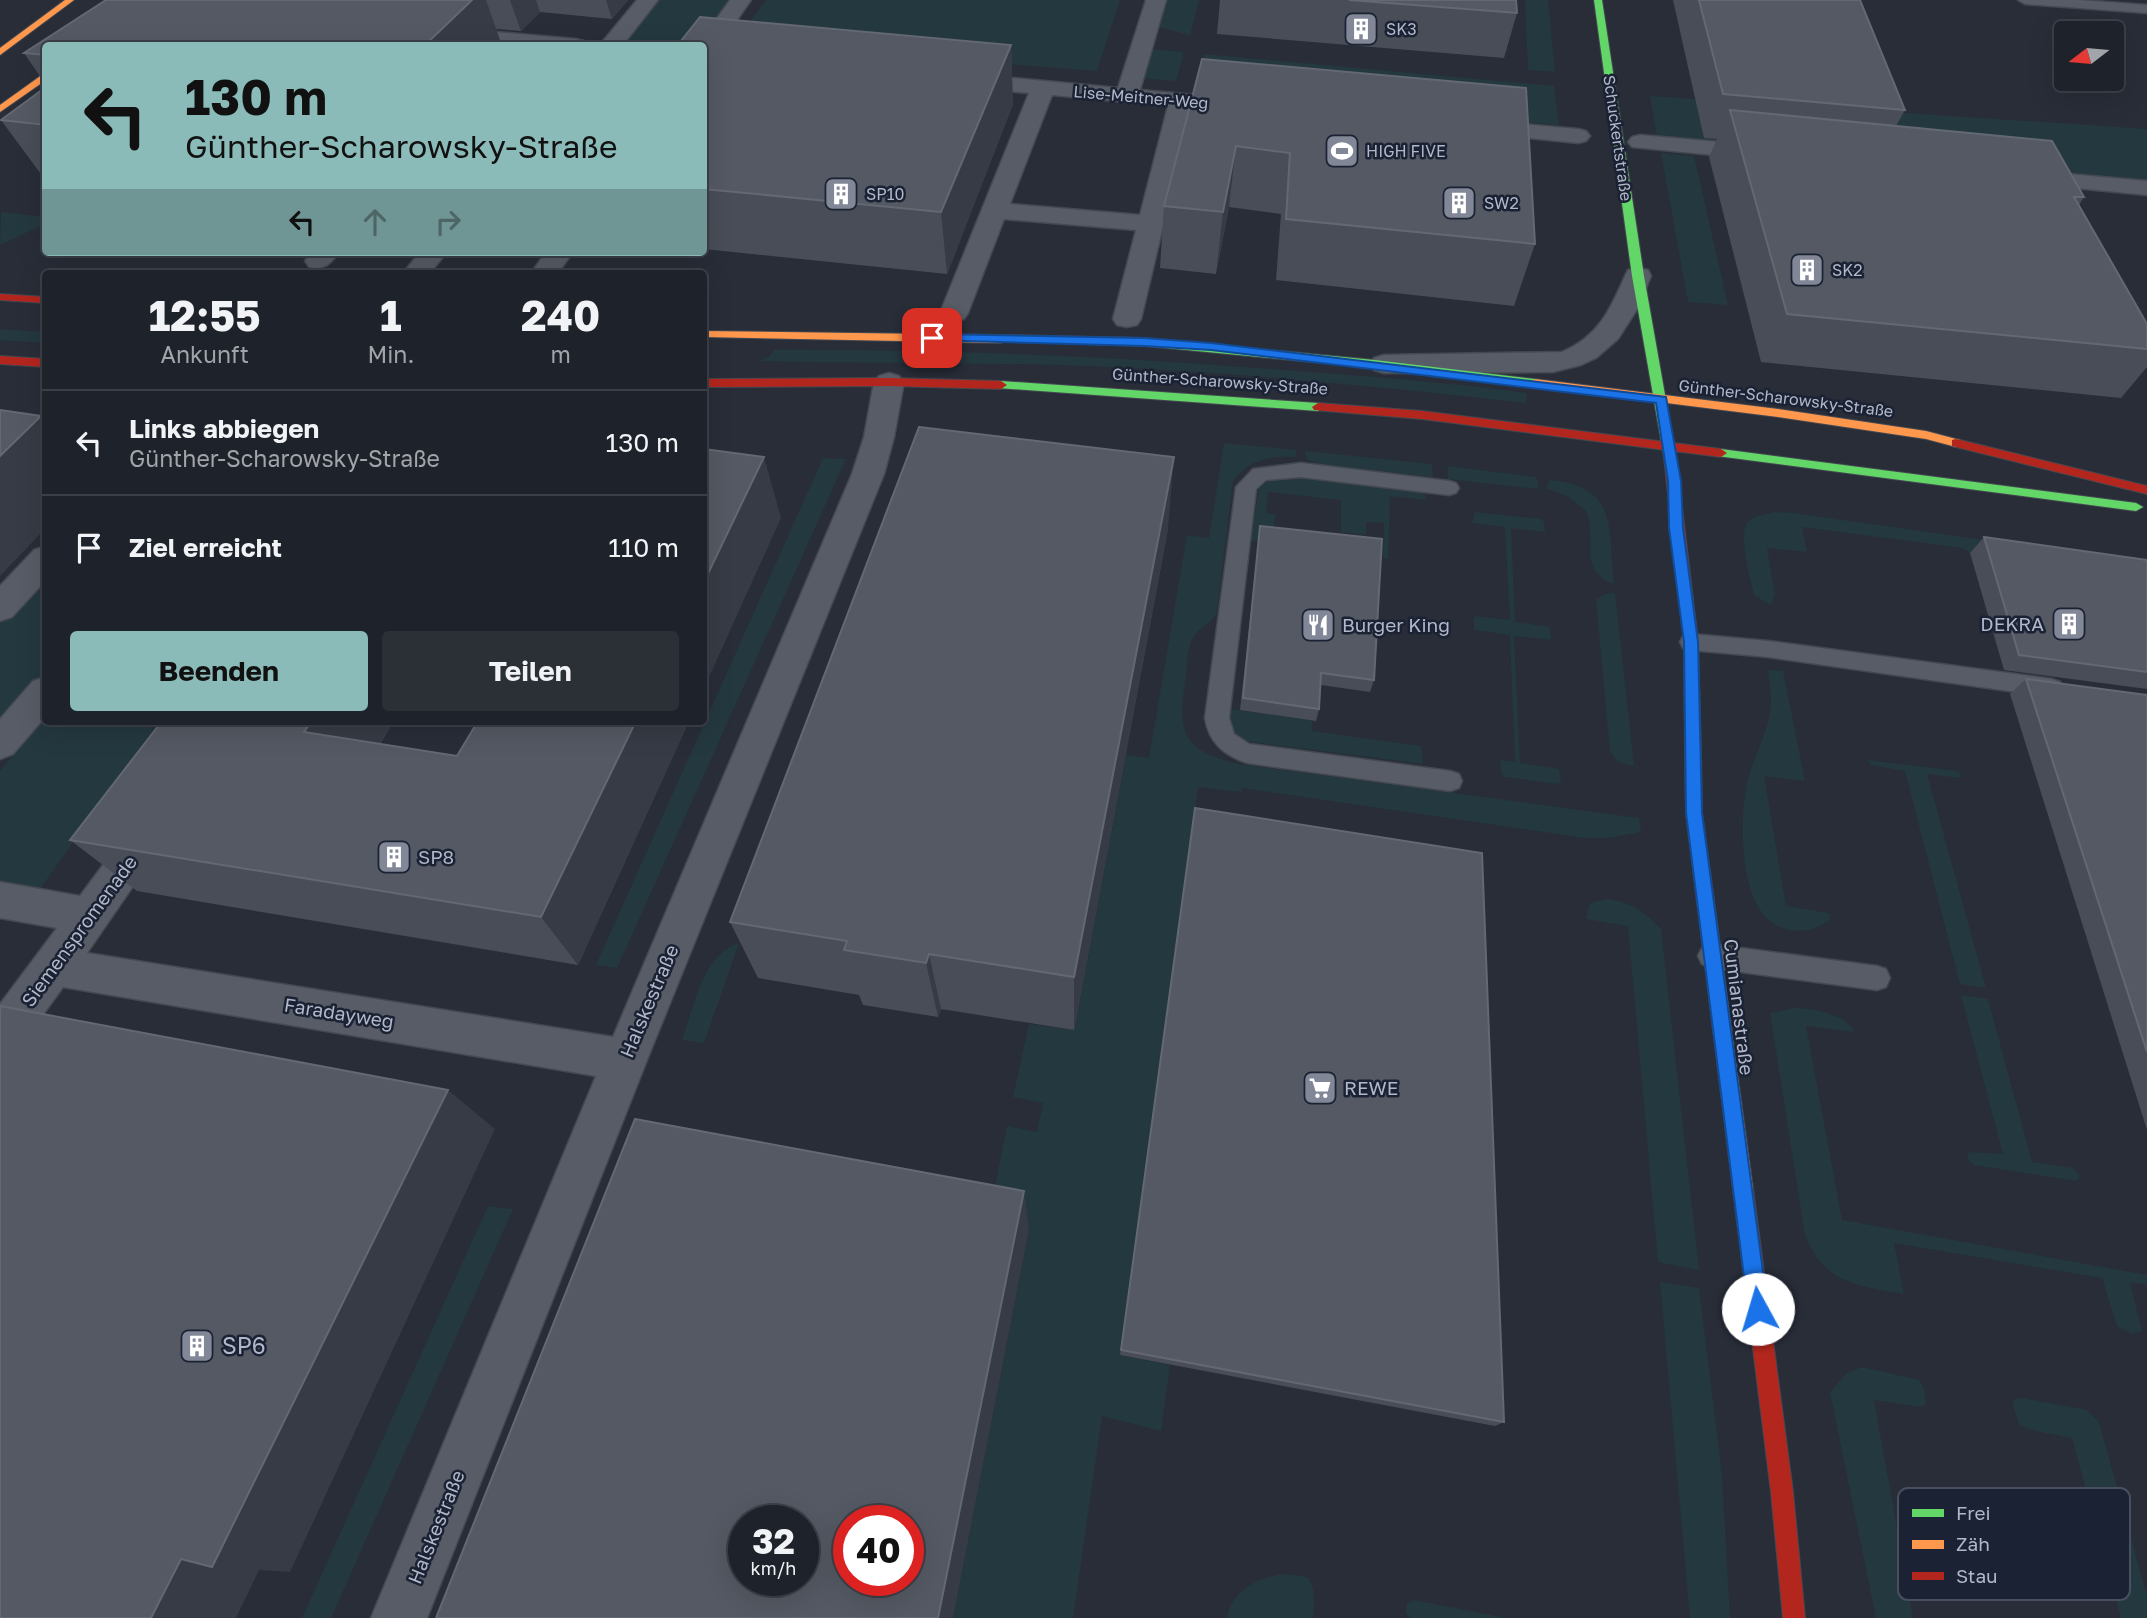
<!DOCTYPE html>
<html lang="de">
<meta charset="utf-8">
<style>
:root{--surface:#1e222a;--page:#2b2f36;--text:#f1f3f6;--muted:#a1a4a8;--line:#3c3f47;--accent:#8bbbb9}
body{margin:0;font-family:"Golos Text",sans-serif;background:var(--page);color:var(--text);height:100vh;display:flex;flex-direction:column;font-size:26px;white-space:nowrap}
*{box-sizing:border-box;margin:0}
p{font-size:23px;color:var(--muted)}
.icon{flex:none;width:38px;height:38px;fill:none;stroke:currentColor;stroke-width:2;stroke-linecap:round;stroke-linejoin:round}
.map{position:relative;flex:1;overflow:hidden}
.details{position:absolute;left:42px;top:270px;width:665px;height:455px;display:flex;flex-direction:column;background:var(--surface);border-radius:7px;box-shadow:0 7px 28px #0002,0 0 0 2px var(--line)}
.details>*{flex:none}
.hud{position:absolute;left:42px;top:42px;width:665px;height:214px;border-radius:7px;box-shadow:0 7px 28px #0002,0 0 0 2px var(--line);background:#8bbbb9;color:#111;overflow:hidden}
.needle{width:46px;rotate:254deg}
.fabs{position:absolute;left:2054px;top:21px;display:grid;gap:14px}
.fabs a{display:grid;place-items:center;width:70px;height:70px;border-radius:7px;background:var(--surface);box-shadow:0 7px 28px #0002,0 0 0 2px var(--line);font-size:35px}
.speed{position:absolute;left:728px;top:1505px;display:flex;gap:14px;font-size:35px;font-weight:700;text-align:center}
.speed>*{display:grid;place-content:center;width:91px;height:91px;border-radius:50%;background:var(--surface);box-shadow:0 7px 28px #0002,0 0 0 2px var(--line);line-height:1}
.speed small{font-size:18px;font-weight:400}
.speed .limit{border:10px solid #d22;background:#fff;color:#111}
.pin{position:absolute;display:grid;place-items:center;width:60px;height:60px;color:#fff;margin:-30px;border-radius:14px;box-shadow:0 4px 10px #0006}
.me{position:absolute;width:77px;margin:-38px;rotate:354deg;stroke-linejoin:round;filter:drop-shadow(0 0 5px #0008)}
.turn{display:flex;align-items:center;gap:24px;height:147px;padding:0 28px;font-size:32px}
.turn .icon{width:91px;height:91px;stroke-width:2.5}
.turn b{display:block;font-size:49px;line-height:60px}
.lanes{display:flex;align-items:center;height:66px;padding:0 28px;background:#0003;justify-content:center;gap:35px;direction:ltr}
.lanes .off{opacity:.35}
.eta{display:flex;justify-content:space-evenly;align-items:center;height:119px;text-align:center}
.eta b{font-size:42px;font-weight:700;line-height:49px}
.action{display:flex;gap:14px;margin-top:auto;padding:14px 28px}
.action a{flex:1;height:80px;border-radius:7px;background:var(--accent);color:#111;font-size:28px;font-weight:700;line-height:80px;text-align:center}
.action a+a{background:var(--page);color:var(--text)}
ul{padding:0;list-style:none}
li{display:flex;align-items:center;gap:21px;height:105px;padding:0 28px;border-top:2px solid var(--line)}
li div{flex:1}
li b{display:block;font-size:26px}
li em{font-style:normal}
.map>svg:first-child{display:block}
</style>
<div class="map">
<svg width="2147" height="1618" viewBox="0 0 2147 1618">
<rect width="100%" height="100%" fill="#282d38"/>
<!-- green -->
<g fill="#24383f">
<path d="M659 0H734L699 45 625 41Z"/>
<path d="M766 0H1120L1097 71 734 43Z"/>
<path d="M1166 0H1199L1190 35 1158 27Z"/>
<path d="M1525 0H1548L1555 72 1528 70Z"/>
<path d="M1149 49 1184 52 1176 81 1141 78Z"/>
<path d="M1204 54 1554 86 1559 125 1196 93Z"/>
<path d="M1650 96 2147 129V182L1657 137Z"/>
<path d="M1661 153 1694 156 1728 305 1688 302Z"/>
<path d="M1 212 45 217V224L2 244 0 243Z"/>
<path d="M0 329 45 332V343L0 340Z"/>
<path d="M774 350C944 349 1113 356 1283 370 1365 376 1446 382 1527 393L1526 403C1381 387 1234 372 1088 366 978 362 869 364 760 361L770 356Z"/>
<path d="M1224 443 1296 450V457C1271 456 1248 460 1233 481L1217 612C1212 624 1196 629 1192 640 1187 650 1187 666 1186 677 1177 732 1181 750 1238 764L1639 818 1641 832 1608 838H1585L1242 788 1241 792 1198 787 1120 1355 1170 1365 1161 1431 1102 1416 1073 1618H953L1029 1230 988 1221 1007 1126 1037 1132 1043 1103 1013 1097 1029 1024 1074 1030 1126 755 1149 758 1187 535 1209 538Z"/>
<path d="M1305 451 1432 464 1433 477 1320 464 1306 459Z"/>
<path d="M823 458 846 459 617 968 596 965Z"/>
<path d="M1448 466 1536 477 1539 485 1537 489 1448 479Z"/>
<path d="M1297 477 1424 492 1426 500 1390 496 1388 559 1383 558 1384 523 1366 522V535L1341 532V500L1268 492 1266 513 1275 514 1273 540 1251 541 1259 488 1271 479Z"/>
<path d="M1550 480C1619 486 1608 529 1614 584 1577 572 1598 538 1586 511L1569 497 1546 488Z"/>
<path d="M1475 512 1541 519 1544 522 1545 532 1511 528 1515 622 1550 627 1551 640 1514 636 1520 763 1559 769 1561 781 1558 784 1504 777 1501 773 1500 760 1515 762 1510 635 1474 630V616L1510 620 1505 527 1472 523Z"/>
<path d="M1775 512 1793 513 2147 563 1970 553 1963 548 1802 527 1807 552 1767 548 1775 595 1770 605 1754 595C1751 580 1737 533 1748 522 1755 515 1766 514 1775 512Z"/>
<path d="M45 568V676L0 729V618Z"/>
<path d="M1615 593 1634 766 1618 762 1610 751 1596 600 1605 594Z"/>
<path d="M1768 670 1783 671 1805 781 1764 776 1786 906 1829 913 1830 919C1816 931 1799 934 1780 927 1737 910 1739 817 1748 779 1755 753 1770 730 1771 702 1771 691 1769 680 1768 670Z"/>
<path d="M1229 709 1312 720V731L1421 746 1423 764 1244 741C1230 732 1228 725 1229 709Z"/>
<path d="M45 717 46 721H159L35 896 0 889V771Z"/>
<path d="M1867 760 1958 771 1961 775 1960 778 1927 774 1986 988 1960 984 1905 771 1871 765Z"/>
<path d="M1607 899C1631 902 1644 911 1661 929L1699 1270 1658 1262 1628 926 1586 919 1590 903Z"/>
<path d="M739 943 704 1043 682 1040C694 1007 702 955 739 943Z"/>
<path d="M1961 995 1988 999 2032 1162 2073 1168 2080 1176 2077 1181 1974 1165 1967 1159 1969 1152 2003 1154Z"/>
<path d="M1795 1008C1814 1009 1842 1013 1854 1030V1032L1806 1026 1842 1220 2147 1275V1285L2130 1282 2142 1331 2132 1334 2117 1326 2102 1278 1894 1243 1904 1294C1859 1286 1824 1284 1805 1235L1770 1013Z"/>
<path d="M488 1206 513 1209 331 1618H302Z"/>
<path d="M1660 1282 1699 1288 1722 1475 1730 1618H1690Z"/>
<path d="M1859 1368H1867L1919 1380 1924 1388 1926 1404 1921 1407 1874 1400 1913 1618H1876L1830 1392 1846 1374Z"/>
<path d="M2021 1398 2087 1410 2099 1422 2147 1596V1618H2121L2072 1438 2031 1430 2019 1424 2013 1406 2014 1399Z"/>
<path d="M1283 1574 1308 1577C1316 1590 1314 1603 1313 1618H1227C1232 1590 1258 1578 1283 1574Z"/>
<path d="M1414 1600 1506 1618H1410L1406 1613 1407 1604Z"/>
</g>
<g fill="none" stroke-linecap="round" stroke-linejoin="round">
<defs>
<g id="lane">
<path d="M2018 0H2079L2147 5V13L2025 4Z"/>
<path d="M1301 463 1449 481 1456 483 1459 488 1456 493 1449 495 1301 477 1266 480 1256 489 1229 718 1234 734 1249 744 1450 771 1459 774 1462 781 1459 788 1450 791 1247 763C1224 755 1209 743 1205 718L1236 487 1253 469Z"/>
<path d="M1691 634 1768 641 2052 679 2060 682 2063 688 2060 694 2052 697 1768 657 1691 650 1683 648 1680 642 1683 636Z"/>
<path d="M1711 944 1877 966 1886 969 1890 978 1886 987 1877 990 1711 968 1702 964 1698 956 1702 948Z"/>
</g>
<g id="street">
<path d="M637 0H658L622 46H599Z"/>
<path d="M730 0H751L712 56 704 57V46H697Z"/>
<path d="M1146 0H1166L1140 90 1242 99 1250 101 1254 106 1250 111 1242 113 1191 108 1141 319 1137 325 1127 327 1117 325 1113 319 1136 230 1004 219 968 313 964 319 954 321 944 319 940 313 1029 93 960 87 952 85 949 80 952 75 960 73 1118 88ZM1052 95 1168 106 1140 215 1010 204Z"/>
<path d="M449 28 576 39 584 41 587 46H502L441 39 438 34 441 29Z"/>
<path d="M1476 120 1578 129 1586 131 1590 136 1586 141 1578 143 1468 132 1464 127 1468 122Z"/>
<path d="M1640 135 1765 146 1774 148 1777 153 1774 158 1765 160 1632 147 1628 142 1632 137Z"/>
<path d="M2024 170 2147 181V195L2015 182 2012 177 2015 172Z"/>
<path d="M312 252H339C330 265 324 270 309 267L305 261Z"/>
<path d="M420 252H447L430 273H410L407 268Z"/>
<path d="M546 252H573L558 273H531Z"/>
<path d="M1638 268 1648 270 1651 276 1638 308 1618 339 1596 358 1581 365 1553 372 1384 373 1374 370 1370 364 1374 358 1384 355 1562 352C1598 337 1610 310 1625 276L1628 270Z"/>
<path d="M889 373 899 376 904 382 894 437 884 474 647 1060 427 1618H371L596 1076 63 987 15 1053 0 1059V1004L57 928 0 918V882L80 896 135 822 149 818 163 822 169 834 87 953 613 1037 852 474 864 437 874 382 879 376Z"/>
<path d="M46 546V580L12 617 0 621V586L34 550Z"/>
<path d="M46 677V716L13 754 0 759V719L33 681Z"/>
</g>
<g id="fast">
<path d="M1594 0H1602L1644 276 1676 457 1670 461 1664 457 1632 276Z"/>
<path d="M1001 335 1145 338 1375 360 1535 379 1541 383 1535 387 1375 368 1145 346 997 341 995 339Z"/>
<path d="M1001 381 1318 403 1324 407 1318 411 997 388V382Z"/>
<path d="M1721 449 2136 503 2143 507 2136 511 1717 456 1715 453Z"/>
</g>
<g id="slow">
<path d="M65 0H74L0 55V48Z"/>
<path d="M46 72V80L0 112V105Z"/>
<path d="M704 331 1001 335 1007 339 1001 343 704 337Z"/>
<path d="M1535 379 1778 409 1926 431 1960 440 1962 443 1956 447 1926 439 1778 417 1531 386 1529 383Z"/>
<path d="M1693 748 1698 750 1701 754 1702 813 1753 1189 1750 1196 1743 1199 1736 1196 1733 1189 1686 813 1685 754 1688 750Z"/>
</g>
<g id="jam">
<path d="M0 294 46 297V303L0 300Z"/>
<path d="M0 356 46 359V367L0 364Z"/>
<path d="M889 378 1001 381 1007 385 1001 389 889 386 704 387V379Z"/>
<path d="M1318 403 1422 411 1721 449 1727 453 1721 457 1422 419 1314 410 1312 407Z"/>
<path d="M1956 439 2147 486V494L1952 446V440Z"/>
<path d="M1670 453 1676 457 1698 642 1701 754 1698 758H1688L1685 754 1684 642 1664 457Z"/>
<path d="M1743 1179 1750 1182 1753 1189 1793 1492 1805 1618H1783L1771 1492 1733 1189 1736 1182Z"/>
</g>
</defs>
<!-- lane casing -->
<use href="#lane" stroke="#444851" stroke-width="3"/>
<!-- street casing -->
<use href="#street" stroke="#444851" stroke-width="3"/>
<!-- fast casing -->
<use href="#fast" stroke="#444851" stroke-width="2"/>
<!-- slow casing -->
<use href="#slow" stroke="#444851" stroke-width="2"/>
<!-- jam casing -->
<use href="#jam" stroke="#444851" stroke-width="2"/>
<!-- lane -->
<use href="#lane" fill="#585c66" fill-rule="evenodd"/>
<!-- street -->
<use href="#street" fill="#585c66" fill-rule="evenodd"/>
<!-- fast -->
<use href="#fast" fill="#63d668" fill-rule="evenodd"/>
<!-- slow -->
<use href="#slow" fill="#ff974d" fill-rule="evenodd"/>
<!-- jam -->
<use href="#jam" fill="#b3261e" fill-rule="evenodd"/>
</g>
<!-- wall -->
<g fill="#494d57">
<path d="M106 0H628L612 19 540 12 521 31 496 29 502 46H46V85L24 53Z"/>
<path d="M1220 0H1516L1517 13 1504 58 1217 34Z"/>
<path d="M1673 0H1860L1905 110 1896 126 2084 197 2079 205 2147 324V367L2121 398 1761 362 1709 157 1717 139 1704 138Z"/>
<path d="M1011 45 1013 104 947 274 704 249V46Z"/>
<path d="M1202 59 1535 244 1514 306 1276 280 1281 214 1229 207 1216 274 1160 268 1164 206Z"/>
<path d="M46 87V181L1 120Z"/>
<path d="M1260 526 1374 680 1370 692 1321 685 1319 709 1316 721 1240 710Z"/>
<path d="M1168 529 1074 1030 941 1009 938 1017 863 1005 859 995 758 978 730 922Z"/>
<path d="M1984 537 2147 560V689L2004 670 1970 553Z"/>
<path d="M2026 679 2147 695V1130L2010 694Z"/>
<path d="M394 721 380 744 457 756 478 721H689L578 965 137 891 70 840Z"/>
<path d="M1195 808 1504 1422 1495 1426 1120 1355Z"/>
</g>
<!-- shaded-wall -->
<g fill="#373b45">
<path d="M472 0H486L502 46H424Z"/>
<path d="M510 0H536L540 12 521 31Z"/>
<path d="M606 0H628L612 19Z"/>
<path d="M1011 45 1013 104 947 274 941 212Z"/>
<path d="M1236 146 1229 207 1216 274 1223 212Z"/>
<path d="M41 416 46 421V528L0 576V456Z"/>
<path d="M764 457 781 518 704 688V582Z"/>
<path d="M1174 457 1168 529 1074 1030V977Z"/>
<path d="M312 721H394L352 787 304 732Z"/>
<path d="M636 721H689L578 965 541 917Z"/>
<path d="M929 954 941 1009 938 1017 926 963Z"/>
<path d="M448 1090 495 1129 290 1572 259 1570 236 1618H151L181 1559Z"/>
<path d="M1024 1191 1029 1230 953 1618H938Z"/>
</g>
<!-- building -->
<g fill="#545963" stroke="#636873" stroke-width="2" fill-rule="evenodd">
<path d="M106 0H472L424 46H46V55L24 53Z"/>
<path d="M1349 0H1516L1517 13Z"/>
<path d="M1699 0H1860L1905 110 1723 94Z"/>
<path d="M700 17 1011 45 941 212 704 189V46H677Z"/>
<path d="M1202 59 1526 88 1535 244 1286 219 1290 153 1236 146 1223 212 1164 206Z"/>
<path d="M46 87V125L1 120Z"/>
<path d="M1730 110 2052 141 2084 197H2074L2147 324V349L1787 314Z"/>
<path d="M0 410 41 416 0 456Z"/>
<path d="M919 427 1174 457 1074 977 929 954 926 963 844 950 847 941 730 922Z"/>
<path d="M704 449 764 457 704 582Z"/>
<path d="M1260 526 1382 539 1374 680 1321 673 1319 709 1243 698Z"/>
<path d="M1984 537 2147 560V672L2019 655Z"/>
<path d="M2026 679 2147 695V1052Z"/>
<path d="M162 721H312L304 732 457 756 478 721H636L541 917 70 840Z"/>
<path d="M1195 808 1482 853 1504 1422 1121 1350Z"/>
<path d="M0 1006 448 1090 212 1567 181 1559 151 1618H0Z"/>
<path d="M635 1119 1024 1191 938 1618H436ZM744 1521H803V1580H744ZM849 1521H908V1580H849Z"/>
</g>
<!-- route -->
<path fill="#1a73e8" stroke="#114b97" stroke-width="2" d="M932 334 1144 338 1211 343 1666 397 1681 481 1683 528 1698 642 1702 813 1768 1309 1765 1316 1758 1319 1751 1316 1748 1309 1686 813 1684 642 1669 528 1668 481 1656 403 1211 350 1144 346 928 340V335Z"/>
<!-- icons -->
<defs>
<symbol id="building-square" viewBox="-11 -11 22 22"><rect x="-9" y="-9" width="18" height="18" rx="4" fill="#818797" stroke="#1a2233"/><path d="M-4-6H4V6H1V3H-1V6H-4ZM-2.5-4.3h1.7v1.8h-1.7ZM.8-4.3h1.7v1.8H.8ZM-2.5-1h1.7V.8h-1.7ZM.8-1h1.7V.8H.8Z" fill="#fff"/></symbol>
<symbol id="stadium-square" viewBox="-11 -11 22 22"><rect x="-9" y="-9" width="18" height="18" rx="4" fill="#818797" stroke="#1a2233"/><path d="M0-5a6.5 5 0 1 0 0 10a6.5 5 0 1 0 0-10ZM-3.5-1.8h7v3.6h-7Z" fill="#fff"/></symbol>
<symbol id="restaurant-square" viewBox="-11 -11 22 22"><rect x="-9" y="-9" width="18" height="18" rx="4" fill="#818797" stroke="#1a2233"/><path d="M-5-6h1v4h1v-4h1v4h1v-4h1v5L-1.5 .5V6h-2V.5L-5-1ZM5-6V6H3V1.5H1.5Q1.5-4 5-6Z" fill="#fff"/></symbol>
<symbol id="supermarket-square" viewBox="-11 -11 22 22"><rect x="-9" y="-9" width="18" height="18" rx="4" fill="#818797" stroke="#1a2233"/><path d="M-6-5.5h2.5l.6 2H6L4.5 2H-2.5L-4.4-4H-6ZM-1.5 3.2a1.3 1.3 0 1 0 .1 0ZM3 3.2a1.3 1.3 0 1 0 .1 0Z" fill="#fff"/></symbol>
</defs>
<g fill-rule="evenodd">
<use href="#building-square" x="1342" y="10" width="38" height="38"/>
<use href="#stadium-square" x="1323" y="132" width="38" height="38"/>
<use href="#building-square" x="822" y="175" width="38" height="38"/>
<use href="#building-square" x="1440" y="184" width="38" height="38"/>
<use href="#building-square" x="1788" y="251" width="38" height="38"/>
<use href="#building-square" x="2050" y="605" width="38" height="38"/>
<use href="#restaurant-square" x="1299" y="606" width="38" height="38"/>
<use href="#building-square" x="375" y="838" width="38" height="38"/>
<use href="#supermarket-square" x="1301" y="1069" width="38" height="38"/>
<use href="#building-square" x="178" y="1327" width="38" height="38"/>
</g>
<g text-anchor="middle" stroke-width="5" stroke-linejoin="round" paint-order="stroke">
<!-- far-poi labels -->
<g font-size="16" fill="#b1b8ca" stroke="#1a2233" text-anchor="start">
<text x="1386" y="35">SK3</text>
<text x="1366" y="157">HIGH FIVE</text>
<text x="866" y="200">SP10</text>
<text x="1484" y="209">SW2</text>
<text x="1832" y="276">SK2</text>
</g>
<!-- far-street labels -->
<g font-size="16" fill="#b1b8ca" stroke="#1a2233">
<text transform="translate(1141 97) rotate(5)" y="6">Lise-Meitner-Weg</text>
<text transform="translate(1618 138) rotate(82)" y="6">Schuckertstraße</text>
<text transform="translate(1220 381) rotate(4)" y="6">Günther-Scharowsky-Straße</text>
<text transform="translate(1786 398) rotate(7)" y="6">Günther-Scharowsky-Straße</text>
</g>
<!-- poi labels -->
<g font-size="19" fill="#b1b8ca" stroke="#1a2233" text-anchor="start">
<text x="2044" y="631" text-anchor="end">DEKRA</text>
<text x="1342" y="632">Burger King</text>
<text x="418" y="864">SP8</text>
<text x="1344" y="1095">REWE</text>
</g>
<!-- street labels -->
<g font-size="19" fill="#b1b8ca" stroke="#1a2233">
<text transform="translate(79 931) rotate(-54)" y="7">Siemenspromenade</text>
<text transform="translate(649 1001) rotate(-67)" y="7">Halskestraße</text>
<text transform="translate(1739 1007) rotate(83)" y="7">Cumianastraße</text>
<text transform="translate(339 1013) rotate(9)" y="7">Faradayweg</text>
<text transform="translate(436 1527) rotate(-68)" y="7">Halskestraße</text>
</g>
<!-- near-poi labels -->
<g font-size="23" fill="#b1b8ca" stroke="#1a2233" text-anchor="start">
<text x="222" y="1354">SP6</text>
</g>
</g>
<!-- legend -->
<rect x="1898" y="1488" width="232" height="112" rx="10" fill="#1a2233" stroke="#474f60" stroke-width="2"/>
<rect x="1912" y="1509" width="32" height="8" fill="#63d668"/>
<rect x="1912" y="1540" width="32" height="9" fill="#ff974d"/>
<rect x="1912" y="1572" width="32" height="8" fill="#b3261e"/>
<g font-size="19" fill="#b1b8ca">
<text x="1956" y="1520">Frei</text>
<text x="1956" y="1551">Zäh</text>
<text x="1956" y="1583">Stau</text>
</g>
</svg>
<div class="fabs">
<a><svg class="needle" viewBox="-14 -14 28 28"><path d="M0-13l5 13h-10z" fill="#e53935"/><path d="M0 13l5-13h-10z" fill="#a1a4a8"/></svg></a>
</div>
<div class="speed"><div>32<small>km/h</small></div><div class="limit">40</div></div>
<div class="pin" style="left:932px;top:338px;background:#d93025"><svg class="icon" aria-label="arrive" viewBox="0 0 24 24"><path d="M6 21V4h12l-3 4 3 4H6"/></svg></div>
<svg class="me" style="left:1758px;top:1309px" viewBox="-20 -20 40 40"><circle r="19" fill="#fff"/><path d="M0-13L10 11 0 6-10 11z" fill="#1a73e8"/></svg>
<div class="hud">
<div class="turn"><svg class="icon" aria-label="left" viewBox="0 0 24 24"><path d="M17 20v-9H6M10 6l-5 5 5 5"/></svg><div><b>130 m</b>Günther-Scharowsky-Straße</div></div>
<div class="lanes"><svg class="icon" aria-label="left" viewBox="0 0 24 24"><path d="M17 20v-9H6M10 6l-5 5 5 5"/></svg><svg class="icon off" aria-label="ahead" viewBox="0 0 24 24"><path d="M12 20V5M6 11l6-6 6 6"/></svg><svg class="icon off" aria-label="right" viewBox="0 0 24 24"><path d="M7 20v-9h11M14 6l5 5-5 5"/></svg></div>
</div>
<section class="details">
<div class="eta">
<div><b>12:55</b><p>Ankunft</p></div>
<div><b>1</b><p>Min.</p></div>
<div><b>240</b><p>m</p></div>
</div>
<ul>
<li><svg class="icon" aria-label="left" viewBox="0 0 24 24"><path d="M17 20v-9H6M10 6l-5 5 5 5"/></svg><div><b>Links abbiegen</b><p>Günther-Scharowsky-Straße</p></div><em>130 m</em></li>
<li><svg class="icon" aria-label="arrive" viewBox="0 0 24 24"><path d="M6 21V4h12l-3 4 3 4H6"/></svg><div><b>Ziel erreicht</b></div><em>110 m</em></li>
</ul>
<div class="action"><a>Beenden</a><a>Teilen</a></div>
</section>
</div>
